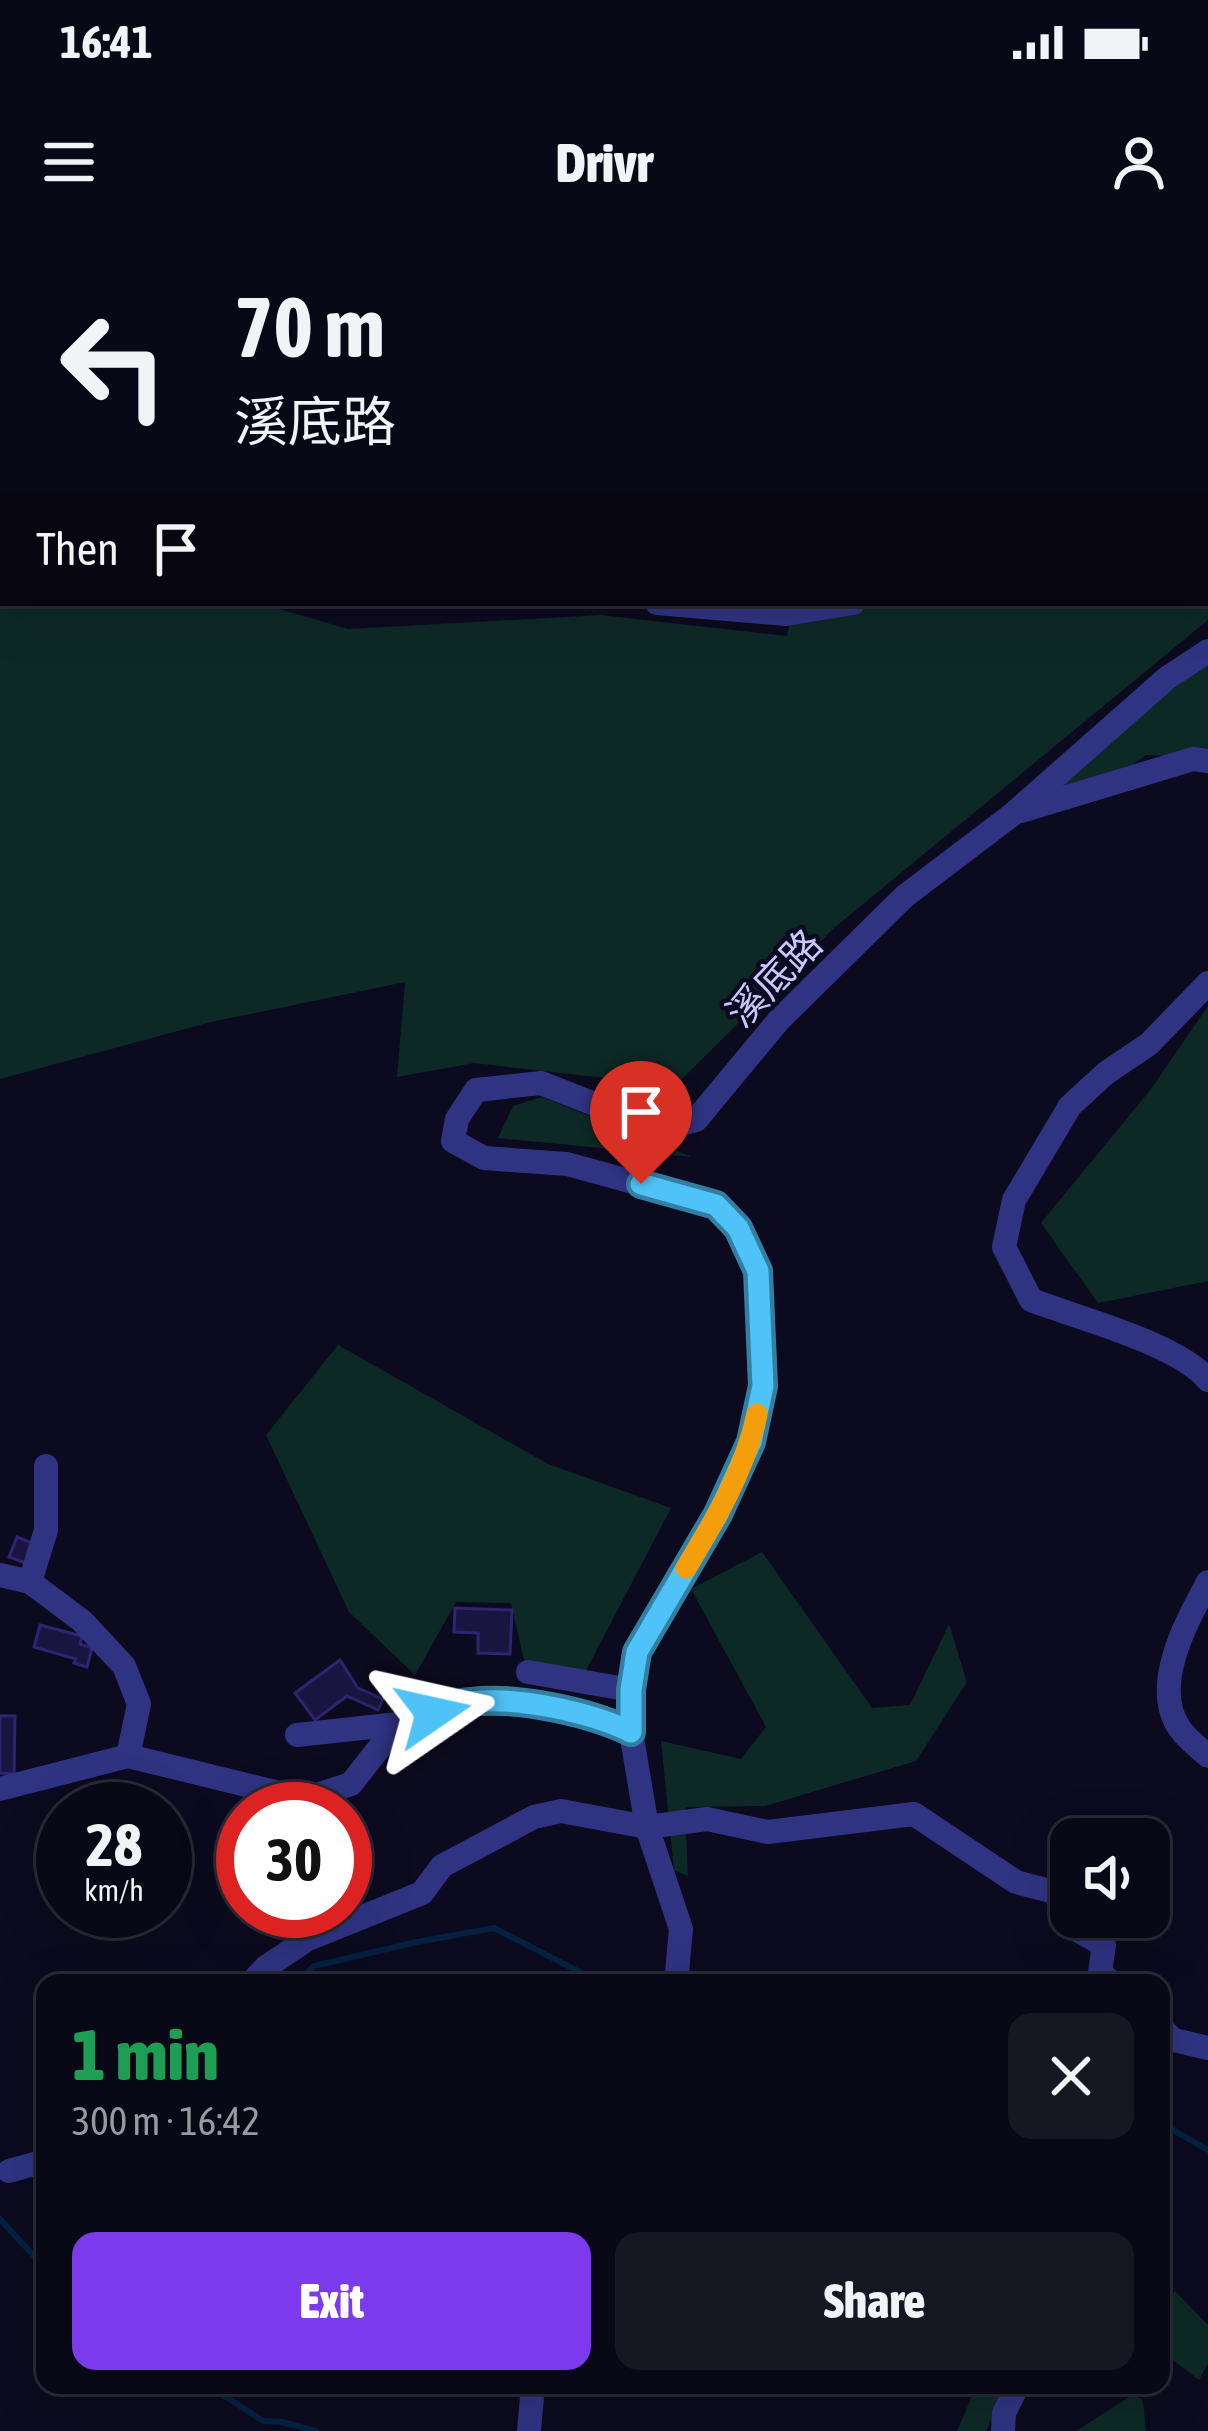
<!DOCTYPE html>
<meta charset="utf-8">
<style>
:root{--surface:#090816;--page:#171623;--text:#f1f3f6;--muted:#999aa1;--line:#292935;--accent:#7c3aed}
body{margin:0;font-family:"Asap Condensed","Noto Sans TC",sans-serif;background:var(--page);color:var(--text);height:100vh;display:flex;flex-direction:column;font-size:45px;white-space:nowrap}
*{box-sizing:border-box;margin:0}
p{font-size:39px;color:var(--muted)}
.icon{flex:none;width:66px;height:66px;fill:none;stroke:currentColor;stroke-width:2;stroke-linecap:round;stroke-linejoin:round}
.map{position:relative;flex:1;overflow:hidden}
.details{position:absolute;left:36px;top:1734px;width:1134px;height:420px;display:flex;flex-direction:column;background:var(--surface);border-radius:24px;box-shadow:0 12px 48px #0002,0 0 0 3px var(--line)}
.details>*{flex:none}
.guide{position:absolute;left:0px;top:0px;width:1209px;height:366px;box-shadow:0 12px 48px #0002,0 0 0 3px var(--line);background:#090816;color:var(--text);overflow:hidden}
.fabs{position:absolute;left:1050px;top:1578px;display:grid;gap:24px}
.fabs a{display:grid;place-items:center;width:120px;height:120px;border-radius:24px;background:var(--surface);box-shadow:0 12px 48px #0002,0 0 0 3px var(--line);font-size:60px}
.speed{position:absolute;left:36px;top:1542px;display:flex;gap:24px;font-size:60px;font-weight:700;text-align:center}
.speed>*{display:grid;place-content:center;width:156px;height:156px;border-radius:50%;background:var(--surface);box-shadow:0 12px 48px #0002,0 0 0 3px var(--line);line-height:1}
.speed small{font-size:30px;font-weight:400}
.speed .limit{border:18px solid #d22;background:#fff;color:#111}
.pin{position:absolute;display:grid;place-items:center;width:102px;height:102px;color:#fff;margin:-123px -51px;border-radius:50% 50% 50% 0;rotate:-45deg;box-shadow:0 0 12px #0007}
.pin .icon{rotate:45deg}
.me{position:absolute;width:132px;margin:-66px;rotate:79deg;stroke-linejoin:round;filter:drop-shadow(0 0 9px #0008)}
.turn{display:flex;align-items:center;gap:42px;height:252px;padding:0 36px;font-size:54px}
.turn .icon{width:156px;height:156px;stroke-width:2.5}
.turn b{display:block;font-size:84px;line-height:102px}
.then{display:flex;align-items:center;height:114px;padding:0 36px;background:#0003;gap:24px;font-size:45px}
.round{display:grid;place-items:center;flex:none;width:126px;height:126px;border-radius:24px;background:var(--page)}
.summary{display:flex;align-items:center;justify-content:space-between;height:204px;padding:0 36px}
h1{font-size:72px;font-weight:800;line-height:90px;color:#1e9e55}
.button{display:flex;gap:24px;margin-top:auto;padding:24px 36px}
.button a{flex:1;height:138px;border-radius:24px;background:var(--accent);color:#fff;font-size:48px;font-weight:800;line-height:138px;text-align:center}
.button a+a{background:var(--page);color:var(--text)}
.status{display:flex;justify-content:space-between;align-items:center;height:84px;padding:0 60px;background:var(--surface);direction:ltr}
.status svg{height:33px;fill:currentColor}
header{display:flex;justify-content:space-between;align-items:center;height:156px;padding:0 36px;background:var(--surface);font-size:54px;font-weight:800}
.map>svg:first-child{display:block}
</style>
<div class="status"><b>16:41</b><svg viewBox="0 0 49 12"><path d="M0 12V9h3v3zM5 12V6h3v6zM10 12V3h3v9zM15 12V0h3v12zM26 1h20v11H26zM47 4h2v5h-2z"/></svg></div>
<header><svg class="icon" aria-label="menu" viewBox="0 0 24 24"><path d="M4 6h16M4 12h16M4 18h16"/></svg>Drivr<svg class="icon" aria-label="person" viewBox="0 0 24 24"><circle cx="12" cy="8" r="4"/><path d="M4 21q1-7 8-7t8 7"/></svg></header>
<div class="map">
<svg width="1208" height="2191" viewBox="0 0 1208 2191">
<rect width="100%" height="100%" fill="#0c0a1e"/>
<!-- green -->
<g fill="#0d2926">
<path d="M115 0H404L405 3H110Z"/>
<path d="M1206 90 1208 380 834 688 675 846 474 823 397 837 405 742 211 782 0 839V232L3 363H259L348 389 601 375 787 396 793 363H1206Z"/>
<path d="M1208 422V517L1146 515 1069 570 1025 568 1147 462Z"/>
<path d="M1208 766V1041L1098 1063 1041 983 1151 849Z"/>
<path d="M542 857 692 917 498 898 513 866Z"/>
<path d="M338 1105 548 1224 671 1268 582 1438 526 1429 511 1363 456 1362 415 1435 349 1372 266 1195Z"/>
<path d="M762 1312 872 1468 910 1465 949 1384 967 1442 916 1521 765 1566 685 1567 688 1636 674 1630 661 1501 741 1519 766 1487 691 1349Z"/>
<path d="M1175 2051 1208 2085V2123L1199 2140 1161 2111V2073Z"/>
<path d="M977 2145H1008L986 2191H957Z"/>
<path d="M1134 2154 1143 2161 1146 2191H1076Z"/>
</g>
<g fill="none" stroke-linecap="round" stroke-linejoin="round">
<!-- stream -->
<g stroke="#062041" stroke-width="6">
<path d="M296 1743 314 1726 417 1702 494 1688 601 1743"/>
<path d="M1161 1883 1208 1910"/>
<path d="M0 1979 45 2028"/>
<path d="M208 2145 263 2181 282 2182 316 2191"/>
</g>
</g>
<!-- building -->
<g fill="#1a1441" stroke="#2e246f" stroke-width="3">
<path d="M17 1297 35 1304 28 1324 9 1317Z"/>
<path d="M455 1368 512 1370 510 1414 478 1413V1393L454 1392Z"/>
<path d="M40 1385 82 1396 80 1404 92 1408 87 1427 74 1423 76 1419 34 1407Z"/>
<path d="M340 1420 358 1448 383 1459 378 1470 347 1456 315 1480 295 1453Z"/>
<path d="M0 1476H15L14 1534 0 1533Z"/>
</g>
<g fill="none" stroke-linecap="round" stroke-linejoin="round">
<!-- minor -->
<g stroke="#303382" stroke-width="24">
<path d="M1106 0 1113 3"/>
<path d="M695 3 697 0"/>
<path d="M1206 39H1208"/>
<path d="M0 209 3 211"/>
<path d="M1206 306H1208"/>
<path d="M657 363 786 374 853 363"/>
<path d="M1021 571 1193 519 1208 521"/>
<path d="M1208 743 1149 804 1106 833 1070 866 1014 960 1004 1007 1031 1060C1078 1078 1179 1104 1208 1140"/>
<path d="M0 1335 30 1342 82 1381 124 1426 139 1464 128 1516"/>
<path d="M30 1342 46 1290V1226"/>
<path d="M1208 1342C1187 1381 1150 1446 1180 1489 1187 1499 1199 1508 1208 1516"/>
<path d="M528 1432 631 1450"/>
<path d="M297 1495 398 1484"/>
<path d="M0 1549 128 1516 304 1559 351 1544 398 1484 468 1461 517 1463 608 1481 631 1492"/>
<path d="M251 1743 266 1727 308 1699 422 1653 442 1626 534 1577 561 1571 647 1587 707 1579 768 1592 914 1574 1016 1642 1058 1653 1063 1682 1104 1705 1100 1732 1112 1743"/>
<path d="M676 1743 681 1689 647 1587 631 1492V1450L637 1412 719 1273 751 1202 762 1146 757 1031 738 988 717 965 567 924 484 918 453 901 457 879 476 850 541 843 658 889 696 880 779 780 905 656 1013 574 1167 438 1208 411"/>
<path d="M1161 1788 1174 1800 1208 1808"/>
<path d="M9 1931 45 1921"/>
<path d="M529 2191 533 2145"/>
<path d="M1003 2191 1004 2173 1018 2145"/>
</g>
</g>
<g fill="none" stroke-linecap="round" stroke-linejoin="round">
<defs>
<path id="route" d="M433 1473C445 1469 458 1463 470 1462 516 1456 590 1472 631 1492V1450L637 1412 718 1274 751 1202 763 1146 758 1031 738 988 716 965 641 944"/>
</defs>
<!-- route casing -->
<use href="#route" stroke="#337fa1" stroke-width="30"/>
<!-- route -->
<use href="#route" stroke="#4fc3f7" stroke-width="21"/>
<!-- slow -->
<path stroke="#f59e0b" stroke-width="21" d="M686 1328C715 1280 745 1230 757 1174"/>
</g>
<g text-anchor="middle" stroke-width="9" stroke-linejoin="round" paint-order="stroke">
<!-- street labels -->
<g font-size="39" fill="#cac7ff" stroke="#0c0a1e">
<text transform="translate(774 738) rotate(-46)" y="14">溪底路</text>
</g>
</g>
</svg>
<div class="fabs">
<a><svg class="icon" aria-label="sound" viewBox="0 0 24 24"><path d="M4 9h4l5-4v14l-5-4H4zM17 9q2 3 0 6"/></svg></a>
</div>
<div class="speed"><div>28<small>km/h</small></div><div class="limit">30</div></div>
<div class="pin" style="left:641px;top:944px;background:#d93025"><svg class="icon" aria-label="arrive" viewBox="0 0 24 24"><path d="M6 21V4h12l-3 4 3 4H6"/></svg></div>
<svg class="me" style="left:433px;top:1473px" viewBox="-20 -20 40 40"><path d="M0-17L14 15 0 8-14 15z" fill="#4fc3f7" stroke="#fff" stroke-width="4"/></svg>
<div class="guide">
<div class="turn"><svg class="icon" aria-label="left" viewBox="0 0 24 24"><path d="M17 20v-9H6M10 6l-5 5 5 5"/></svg><div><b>70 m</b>溪底路</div></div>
<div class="then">Then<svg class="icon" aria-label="arrive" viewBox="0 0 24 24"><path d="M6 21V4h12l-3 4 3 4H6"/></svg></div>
</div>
<section class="details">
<div class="summary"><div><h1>1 min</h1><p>300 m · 16:42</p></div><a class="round"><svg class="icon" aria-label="close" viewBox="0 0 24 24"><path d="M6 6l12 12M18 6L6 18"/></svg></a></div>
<div class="button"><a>Exit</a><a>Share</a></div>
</section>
</div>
